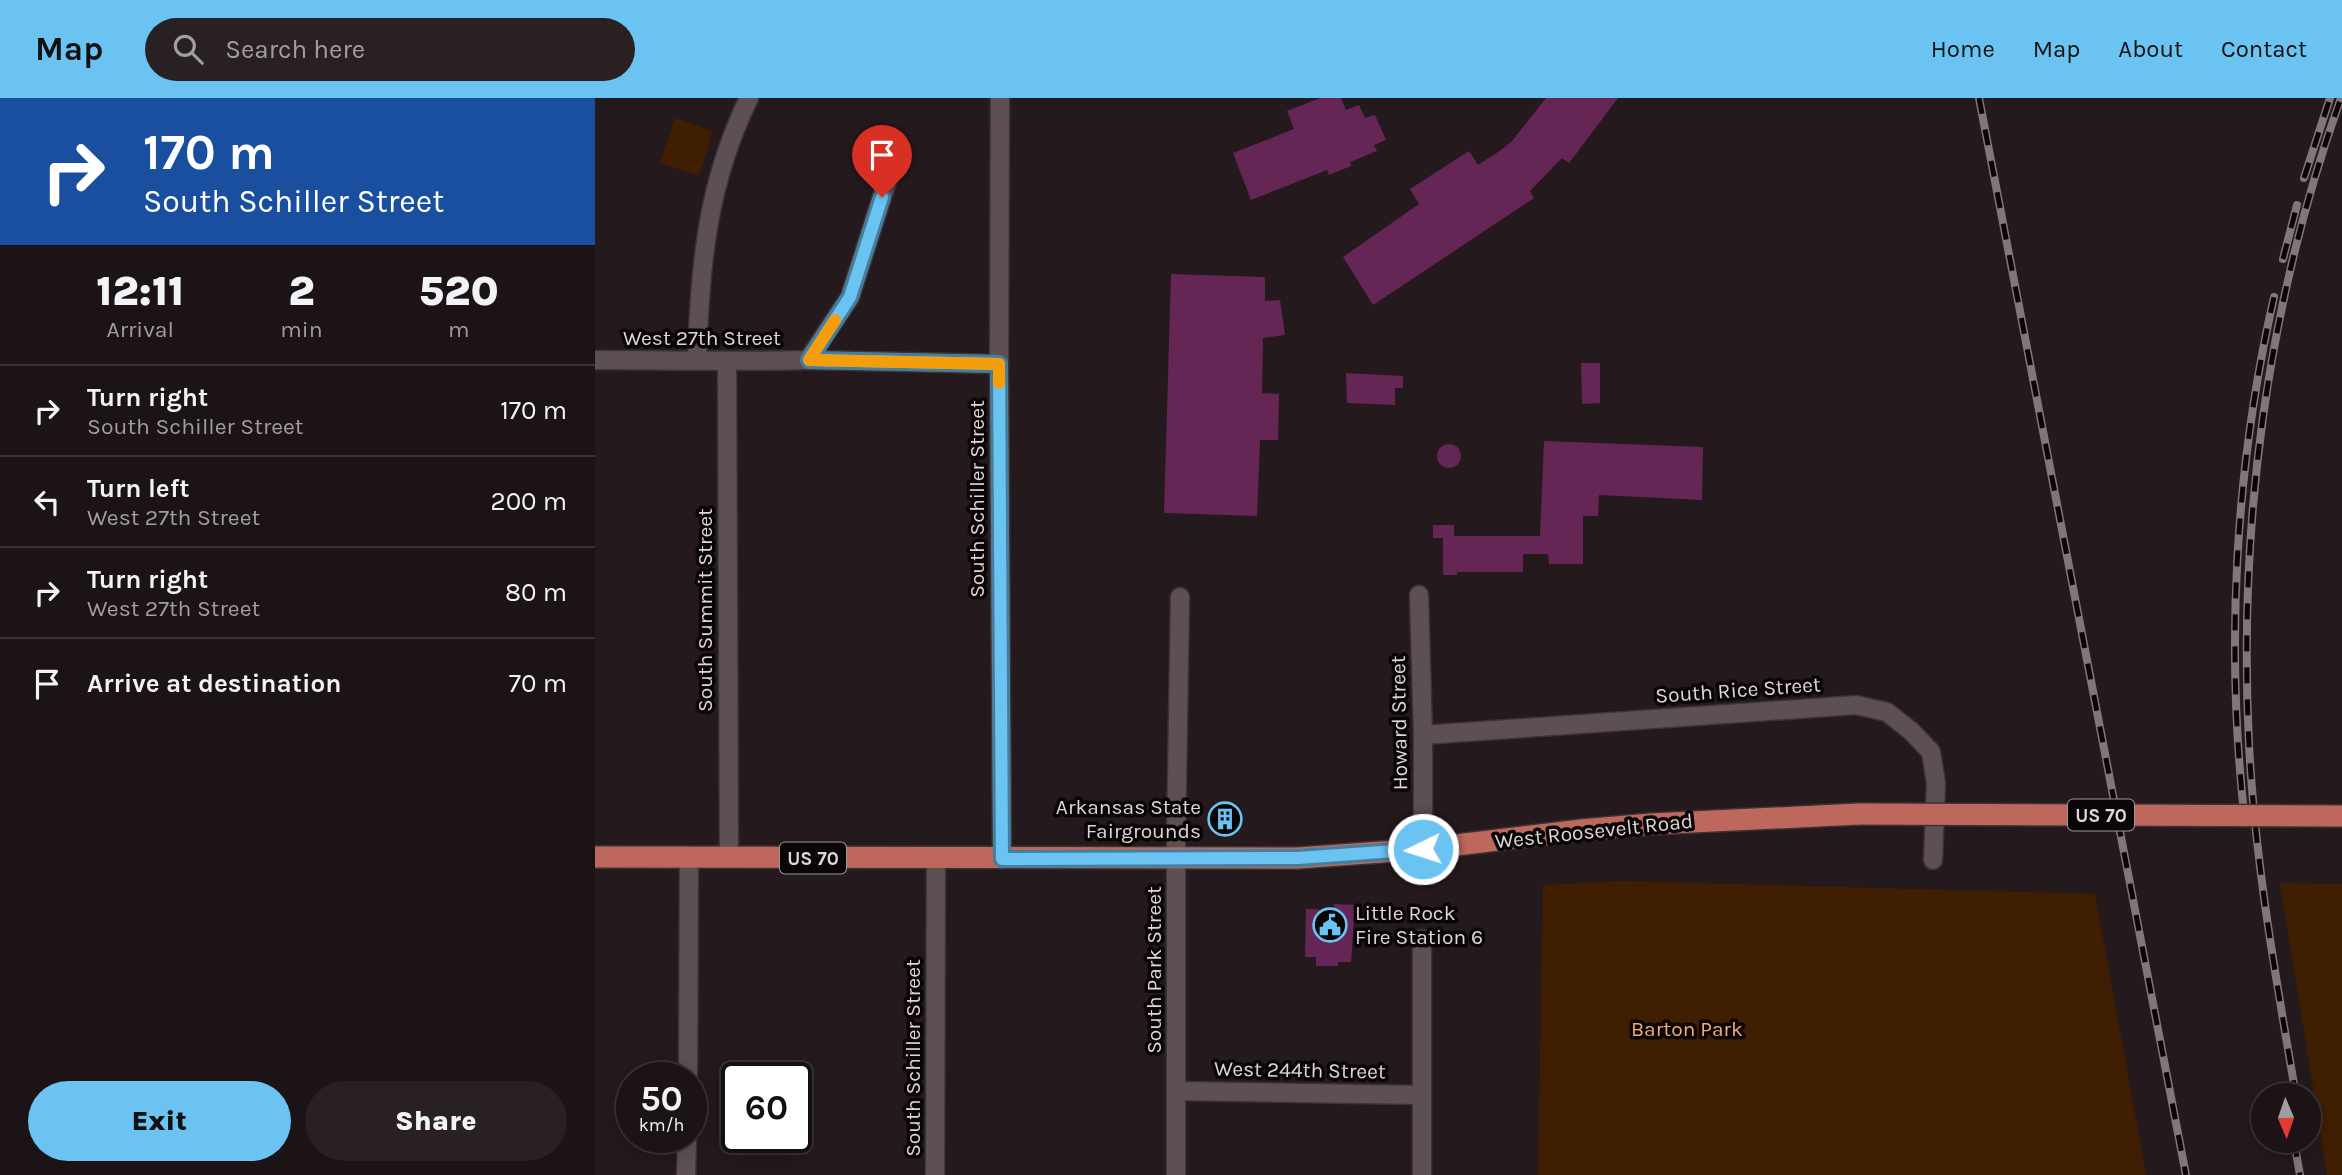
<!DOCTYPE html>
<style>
:root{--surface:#1b1315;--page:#282022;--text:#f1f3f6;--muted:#a09ea0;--line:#393234;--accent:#6bc3f2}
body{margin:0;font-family:Karla,sans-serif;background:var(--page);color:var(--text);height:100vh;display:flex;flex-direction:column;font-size:26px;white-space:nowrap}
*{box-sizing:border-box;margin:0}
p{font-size:23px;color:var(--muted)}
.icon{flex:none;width:38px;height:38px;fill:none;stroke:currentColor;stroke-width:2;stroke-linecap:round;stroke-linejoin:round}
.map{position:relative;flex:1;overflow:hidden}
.drawer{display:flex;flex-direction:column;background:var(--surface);width:595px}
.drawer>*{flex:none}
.top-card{background:#1a4fa0;color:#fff;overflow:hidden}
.needle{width:46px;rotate:178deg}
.tools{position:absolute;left:1656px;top:985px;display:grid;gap:14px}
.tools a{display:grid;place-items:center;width:70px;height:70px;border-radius:50%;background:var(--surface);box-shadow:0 4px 18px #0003,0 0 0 2px var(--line);font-size:35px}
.speed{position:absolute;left:21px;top:964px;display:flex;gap:14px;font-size:35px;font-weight:700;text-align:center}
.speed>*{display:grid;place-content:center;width:91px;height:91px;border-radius:50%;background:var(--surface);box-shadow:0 4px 18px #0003,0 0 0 2px var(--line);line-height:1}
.speed small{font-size:18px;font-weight:400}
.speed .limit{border:4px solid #111;border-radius:10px;background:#fff;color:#111}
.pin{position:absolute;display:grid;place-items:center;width:60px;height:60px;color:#fff;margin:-72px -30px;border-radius:50% 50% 50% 0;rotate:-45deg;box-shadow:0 0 7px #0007}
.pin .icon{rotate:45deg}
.me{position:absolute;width:77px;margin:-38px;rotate:266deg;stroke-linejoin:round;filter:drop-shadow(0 0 5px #0008)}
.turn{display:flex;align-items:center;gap:24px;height:147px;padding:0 28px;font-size:32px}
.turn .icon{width:91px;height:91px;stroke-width:2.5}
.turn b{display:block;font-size:49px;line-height:60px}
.eta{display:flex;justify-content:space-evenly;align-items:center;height:119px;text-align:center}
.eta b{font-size:42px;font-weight:800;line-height:49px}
.primary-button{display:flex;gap:14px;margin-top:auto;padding:14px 28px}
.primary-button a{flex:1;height:80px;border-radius:42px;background:var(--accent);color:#111;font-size:28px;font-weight:800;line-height:80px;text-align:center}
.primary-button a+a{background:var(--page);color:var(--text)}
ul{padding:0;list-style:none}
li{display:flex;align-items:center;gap:21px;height:91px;padding:0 28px;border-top:2px solid var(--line)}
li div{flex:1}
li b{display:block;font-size:26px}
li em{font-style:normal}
header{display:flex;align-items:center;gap:42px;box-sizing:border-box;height:98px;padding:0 35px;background:var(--accent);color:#111}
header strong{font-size:33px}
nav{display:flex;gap:38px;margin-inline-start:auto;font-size:24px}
.search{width:490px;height:63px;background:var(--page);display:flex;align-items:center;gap:18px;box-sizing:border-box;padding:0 24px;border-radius:38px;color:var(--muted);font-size:26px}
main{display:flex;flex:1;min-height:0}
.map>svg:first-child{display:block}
</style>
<header>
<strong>Map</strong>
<div class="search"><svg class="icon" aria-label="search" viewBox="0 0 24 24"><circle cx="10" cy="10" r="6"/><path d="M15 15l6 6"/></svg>Search here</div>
<nav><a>Home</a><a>Map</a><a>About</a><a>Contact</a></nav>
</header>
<main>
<section class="drawer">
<div class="top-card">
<div class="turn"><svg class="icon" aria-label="right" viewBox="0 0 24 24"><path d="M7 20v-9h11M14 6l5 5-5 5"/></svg><div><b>170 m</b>South Schiller Street</div></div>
</div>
<div class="eta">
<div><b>12:11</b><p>Arrival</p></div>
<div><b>2</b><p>min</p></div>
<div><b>520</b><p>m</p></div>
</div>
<ul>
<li><svg class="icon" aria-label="right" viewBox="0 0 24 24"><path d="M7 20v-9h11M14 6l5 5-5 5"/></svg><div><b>Turn right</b><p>South Schiller Street</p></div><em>170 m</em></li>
<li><svg class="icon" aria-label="left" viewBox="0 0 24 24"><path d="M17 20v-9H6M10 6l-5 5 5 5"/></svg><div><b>Turn left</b><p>West 27th Street</p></div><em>200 m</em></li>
<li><svg class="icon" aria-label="right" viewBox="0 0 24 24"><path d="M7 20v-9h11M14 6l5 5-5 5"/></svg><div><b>Turn right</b><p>West 27th Street</p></div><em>80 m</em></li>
<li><svg class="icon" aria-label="arrive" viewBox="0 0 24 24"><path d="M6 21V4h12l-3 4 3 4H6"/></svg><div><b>Arrive at destination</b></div><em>70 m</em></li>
</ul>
<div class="primary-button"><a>Exit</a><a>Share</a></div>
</section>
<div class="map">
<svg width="1747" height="1077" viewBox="0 0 1747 1077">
<rect width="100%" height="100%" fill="#24191c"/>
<!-- green -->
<g fill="#401e01">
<path d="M80 20 118 33 104 78 65 65Z"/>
<path d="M1026 783 1500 796 1551 1077H943L948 787Z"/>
<path d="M1685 785 1747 786V1077H1732Z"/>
</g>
<!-- building -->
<g fill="#652656">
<path d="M725 0H746L751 12 764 7 770 20 780 17 791 42 779 47 782 53 755 64 756 68 734 77 732 72 656 102 638 55 699 31 692 13Z"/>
<path d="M951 0H1023L974 65 967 60 935 93 939 100 778 207 748 159 824 106 815 91 874 53 883 67 906 52 917 43Z"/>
<path d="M576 176 670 179V203L685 202 690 237 668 240 667 295 684 296 683 342H665L662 418 569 415Z"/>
<path d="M986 265H1005V305L987 306Z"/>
<path d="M751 275 808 278V290H800V307L752 305Z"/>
<path d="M949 343 1108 349 1107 402 1004 397 1003 418H988V466H954L953 456H928V474H862V477H848V440H838V427H859V438H945Z"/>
<circle cx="854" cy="358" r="12"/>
<path d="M739 806 760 807 756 864H743V868H721V859H710L711 811 739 812Z"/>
</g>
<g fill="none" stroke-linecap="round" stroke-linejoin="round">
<defs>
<g id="minor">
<path d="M405 0 404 266 407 761"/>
<path d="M102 261C105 167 112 86 154 0"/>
<path d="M0 262C71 262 142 264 213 262L255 199 295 74"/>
<path d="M213 262 404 266"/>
<path d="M132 264 134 760"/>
<path d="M824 497 828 637V751"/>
<path d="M828 637 1261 607 1292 614 1316 633 1336 654 1341 685 1338 762"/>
<path d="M93 980 94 760"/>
<path d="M582 993 826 997"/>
<path d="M91 1077 92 1040"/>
<path d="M340 1077 341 760"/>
<path d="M581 1077V743L585 499"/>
<path d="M827 1077V841"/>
</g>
<path id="major" d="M0 759 703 760 828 751 986 732 1056 726 1264 716"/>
</defs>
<!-- minor casing -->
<use href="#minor" stroke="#3b3335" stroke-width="21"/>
<!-- major casing -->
<use href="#major" stroke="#3b3335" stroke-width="24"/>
<!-- minor -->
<use href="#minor" stroke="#5d5052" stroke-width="18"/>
<!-- major -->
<use href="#major" stroke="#be685d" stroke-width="21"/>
<defs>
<g id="rail">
<path d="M1384 0 1591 1077"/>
<path d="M1709 80 1735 0"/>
<path d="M1688 161 1702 107"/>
<path d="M1650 724C1630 550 1640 370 1679 199"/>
<path d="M1701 998C1681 881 1660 764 1654 646 1643 427 1672 206 1746 0"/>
<path d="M1699 1043 1705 1077"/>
</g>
</defs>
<!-- rail casing -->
<use href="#rail" stroke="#817779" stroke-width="8"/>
<!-- rail -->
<use href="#rail" stroke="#0a0607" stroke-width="5" stroke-dasharray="16" stroke-linecap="butt"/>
<defs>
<path id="major-bridge" d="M1264 716 1747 718"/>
</defs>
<!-- major-bridge casing -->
<use href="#major-bridge" stroke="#3b3335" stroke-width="24" stroke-linecap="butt"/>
<!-- major-bridge -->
<use href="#major-bridge" stroke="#be685d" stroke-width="21"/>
</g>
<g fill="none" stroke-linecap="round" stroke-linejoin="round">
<defs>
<path id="route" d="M287 99 255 199 214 262 404 266 407 761 703 760 828 751"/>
</defs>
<!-- route casing -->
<use href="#route" stroke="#467f9d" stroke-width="18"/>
<!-- route -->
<use href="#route" stroke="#6bc3f2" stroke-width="12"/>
<!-- slow -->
<path stroke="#f59e0b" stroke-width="12" d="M240 222 214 262 404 266V285"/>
</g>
<!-- icons -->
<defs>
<symbol id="building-ring" viewBox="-11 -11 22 22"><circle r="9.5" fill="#0a0607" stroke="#6bc3f2" stroke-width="1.5"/><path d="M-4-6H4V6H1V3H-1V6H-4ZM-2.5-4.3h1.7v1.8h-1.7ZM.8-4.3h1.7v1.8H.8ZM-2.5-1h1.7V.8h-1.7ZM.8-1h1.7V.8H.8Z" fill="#6bc3f2"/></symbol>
<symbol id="civic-ring" viewBox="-11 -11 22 22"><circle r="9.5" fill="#0a0607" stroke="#6bc3f2" stroke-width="1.5"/><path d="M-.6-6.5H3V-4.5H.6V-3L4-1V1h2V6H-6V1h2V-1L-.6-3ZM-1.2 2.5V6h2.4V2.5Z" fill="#6bc3f2"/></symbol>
</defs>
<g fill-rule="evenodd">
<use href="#building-ring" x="611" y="702" width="38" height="38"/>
<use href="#civic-ring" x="716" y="808" width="38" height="38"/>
</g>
<g text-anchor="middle" stroke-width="7" stroke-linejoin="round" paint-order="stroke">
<!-- shield labels -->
<g fill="#0a0607" stroke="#9e9899" stroke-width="2">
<rect x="1473" y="701.5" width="66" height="31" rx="5"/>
<rect x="185" y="744.5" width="66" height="31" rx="5"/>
</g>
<g font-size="19" font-weight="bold" fill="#ded6d7">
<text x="1506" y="724">US 70</text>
<text x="218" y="767">US 70</text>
</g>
<!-- street labels -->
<g font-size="21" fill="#ded6d7" stroke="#0a0607">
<text x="107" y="247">West 27th Street</text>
<text transform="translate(382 401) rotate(-90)" y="7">South Schiller Street</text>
<text transform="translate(110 512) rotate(-90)" y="7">South Summit Street</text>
<text transform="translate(1143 592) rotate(-4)" y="7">South Rice Street</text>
<text transform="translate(804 625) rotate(-91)" y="7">Howard Street</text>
<text transform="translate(999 733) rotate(-6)" y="7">West Roosevelt Road</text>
<text transform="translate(559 872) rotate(-90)" y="7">South Park Street</text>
<text transform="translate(318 960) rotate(-90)" y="7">South Schiller Street</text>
<text transform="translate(705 972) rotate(1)" y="7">West 244th Street</text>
</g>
<!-- poi labels -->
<g font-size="21" fill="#ded6d7" stroke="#0a0607" text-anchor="end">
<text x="606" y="716">Arkansas State<tspan x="606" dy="24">Fairgrounds</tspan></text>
<text x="760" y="822" text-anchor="start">Little Rock<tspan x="760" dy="24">Fire Station 6</tspan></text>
</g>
<!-- park labels -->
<g font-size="21" fill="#f5ab75" stroke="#0a0607">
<text x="1092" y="938">Barton Park</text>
</g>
</g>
</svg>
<div class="tools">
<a><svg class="needle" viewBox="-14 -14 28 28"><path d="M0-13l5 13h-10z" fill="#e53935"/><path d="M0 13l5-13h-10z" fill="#a09ea0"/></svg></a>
</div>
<div class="speed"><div>50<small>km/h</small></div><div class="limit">60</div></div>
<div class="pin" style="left:287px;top:99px;background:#d93025"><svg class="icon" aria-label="arrive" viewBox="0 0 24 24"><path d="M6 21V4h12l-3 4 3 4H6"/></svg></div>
<svg class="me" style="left:828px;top:751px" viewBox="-20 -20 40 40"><circle r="17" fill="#6bc3f2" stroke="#fff" stroke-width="3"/><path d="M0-11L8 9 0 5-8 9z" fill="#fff"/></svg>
</div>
</main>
